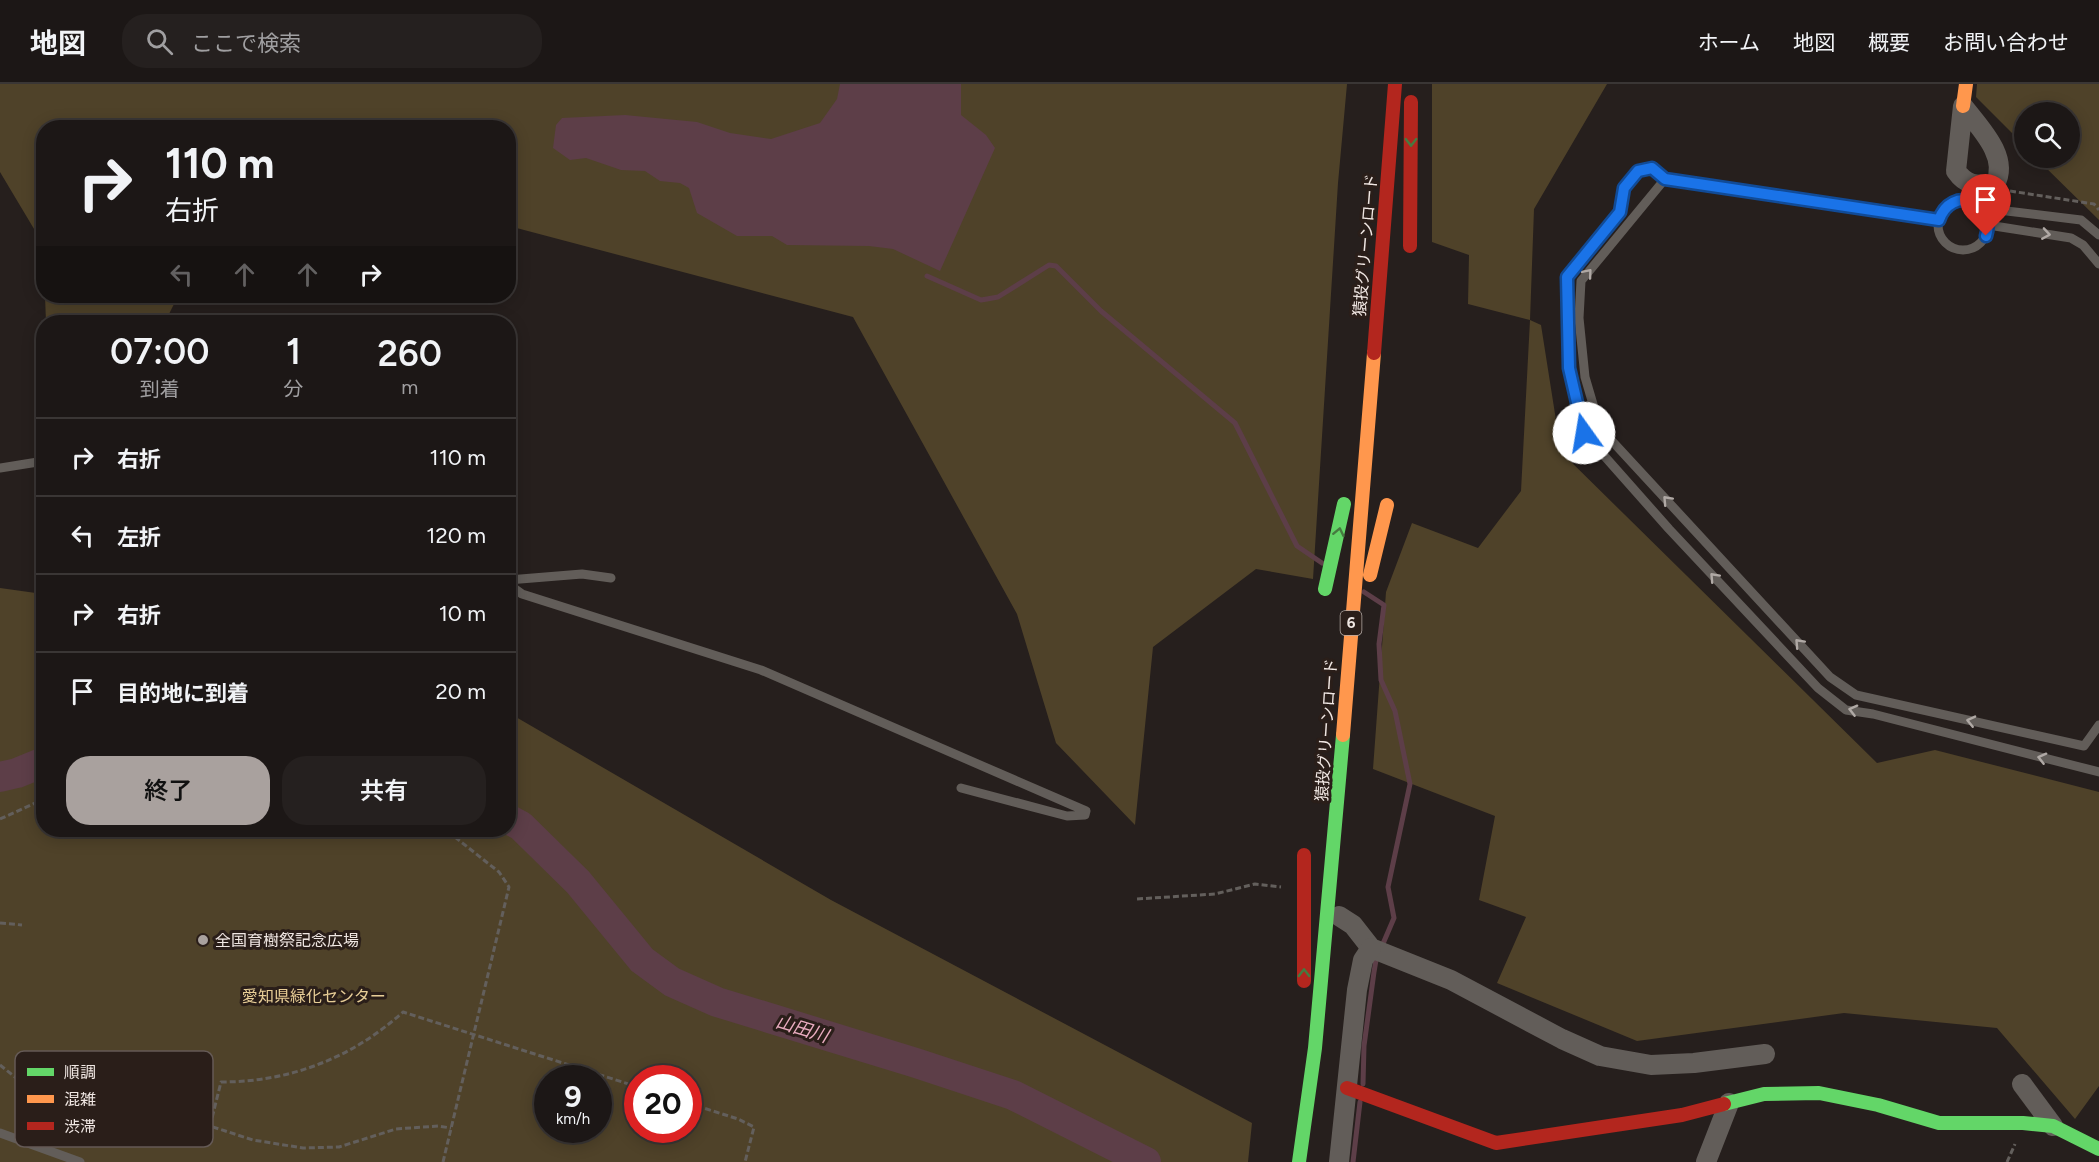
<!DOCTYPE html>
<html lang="ja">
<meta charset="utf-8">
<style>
:root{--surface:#1c1716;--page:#25201f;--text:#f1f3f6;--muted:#a09fa1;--line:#3a3635;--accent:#a9a19e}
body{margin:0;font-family:Figtree,"Noto Sans JP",sans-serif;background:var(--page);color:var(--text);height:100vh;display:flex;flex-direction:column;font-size:22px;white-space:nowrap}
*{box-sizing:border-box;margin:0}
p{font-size:20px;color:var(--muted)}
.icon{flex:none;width:33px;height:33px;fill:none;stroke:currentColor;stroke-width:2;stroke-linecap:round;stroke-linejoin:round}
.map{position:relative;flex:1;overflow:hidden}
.panel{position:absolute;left:36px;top:231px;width:480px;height:522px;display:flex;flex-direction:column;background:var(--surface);border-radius:24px;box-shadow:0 3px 15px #0003,0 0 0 2px var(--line)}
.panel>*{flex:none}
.guide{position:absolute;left:36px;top:36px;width:480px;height:183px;border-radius:24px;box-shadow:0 3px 15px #0003,0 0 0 2px var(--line);background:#1c1716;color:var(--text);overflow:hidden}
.tools{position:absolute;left:2014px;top:18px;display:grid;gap:12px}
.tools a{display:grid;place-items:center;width:66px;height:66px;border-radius:50%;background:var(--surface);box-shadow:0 3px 15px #0003,0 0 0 2px var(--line);font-size:30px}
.speed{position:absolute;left:534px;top:981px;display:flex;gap:12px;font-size:30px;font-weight:700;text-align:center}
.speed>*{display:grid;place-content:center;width:78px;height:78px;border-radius:50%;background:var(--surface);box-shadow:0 3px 15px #0003,0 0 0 2px var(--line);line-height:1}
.speed small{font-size:15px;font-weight:400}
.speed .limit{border:9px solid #d22;background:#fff;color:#111}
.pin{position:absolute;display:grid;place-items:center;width:51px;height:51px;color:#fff;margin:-62px -26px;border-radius:50% 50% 50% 0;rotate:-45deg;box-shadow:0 0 6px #0007}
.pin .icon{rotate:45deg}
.me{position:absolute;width:66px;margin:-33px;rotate:347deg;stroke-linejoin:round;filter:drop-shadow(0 0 4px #0008)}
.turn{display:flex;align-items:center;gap:21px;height:126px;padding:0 30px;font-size:27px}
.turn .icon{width:78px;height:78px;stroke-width:2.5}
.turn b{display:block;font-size:42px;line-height:51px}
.lanes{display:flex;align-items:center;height:57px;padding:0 30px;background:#0003;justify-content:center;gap:30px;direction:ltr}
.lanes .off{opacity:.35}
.eta{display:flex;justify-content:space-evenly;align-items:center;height:102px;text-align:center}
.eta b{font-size:36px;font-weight:600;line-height:42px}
.cta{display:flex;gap:12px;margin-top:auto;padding:12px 30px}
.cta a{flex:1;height:69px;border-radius:24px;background:var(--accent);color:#111;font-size:24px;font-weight:600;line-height:69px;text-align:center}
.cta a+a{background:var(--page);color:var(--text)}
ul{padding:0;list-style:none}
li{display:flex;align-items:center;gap:18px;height:78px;padding:0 30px;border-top:2px solid var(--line)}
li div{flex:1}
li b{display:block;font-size:22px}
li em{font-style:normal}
header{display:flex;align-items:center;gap:36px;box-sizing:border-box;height:84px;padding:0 30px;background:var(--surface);border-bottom:2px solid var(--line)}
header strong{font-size:28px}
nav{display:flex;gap:33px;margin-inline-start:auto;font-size:21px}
.search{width:420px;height:54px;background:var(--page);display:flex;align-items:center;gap:15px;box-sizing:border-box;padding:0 21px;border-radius:24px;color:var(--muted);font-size:22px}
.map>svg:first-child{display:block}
</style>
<header>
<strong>地図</strong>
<div class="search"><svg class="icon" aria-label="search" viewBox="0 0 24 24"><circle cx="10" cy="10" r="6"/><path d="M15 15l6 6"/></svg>ここで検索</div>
<nav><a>ホーム</a><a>地図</a><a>概要</a><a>お問い合わせ</a></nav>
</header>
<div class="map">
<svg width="2099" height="1078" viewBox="0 0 2099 1078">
<rect width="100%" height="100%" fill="#261f1d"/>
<!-- green -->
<g fill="#4f4229" fill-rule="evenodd">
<path d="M0 0H1347L1338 99 1313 495 1256 485 1153 563 1135 741 1056 659 1017 530 853 233 509 142 508 44H44L43 170V160L0 88Z"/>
<path d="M1432 0H1607L1534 125 1530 236 1541 241 1561 368 1877 679 1935 666 2099 708V1002L2075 1035 1997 944 1844 929 1637 957 1497 899 1526 833 1479 816 1495 732 1373 685 1386 508 1412 439 1478 464 1521 407 1530 236 1468 220 1469 171 1432 158Z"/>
<path d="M1977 0H2099V136L2036 74H2070V28H2025V62L1976 13Z"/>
<path d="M45 212H178L165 238H46Z"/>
<path d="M0 504 43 510 44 746H508L509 629 831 816 1252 1039 1248 1078H0ZM548 994H598V1046H548ZM638 994H688V1046H638Z"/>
</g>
<!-- water -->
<path fill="#5d3e48" d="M840 0H961V31L986 51 995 64 940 187 893 165 869 162 787 161 772 152H737L697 129 689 104 680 99 660 97 645 87 621 86 586 74 570 76 553 64 556 41 562 34 625 31 697 38 730 49 771 55 820 39 837 15Z"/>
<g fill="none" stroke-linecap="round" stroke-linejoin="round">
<!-- stream -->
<g stroke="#5d3e48" stroke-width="5">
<path d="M927 192 981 216 987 215 998 213 1049 181 1056 182 1101 227 1235 339 1297 462 1322 479"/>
<path d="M1363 1000 1364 962 1374 888 1376 876 1394 834 1388 803 1410 700 1395 627 1381 596 1379 560 1384 521 1364 508"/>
<path d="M1353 1078 1360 1018"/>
</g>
<!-- river -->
<g stroke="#5d3e48" stroke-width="30">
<path d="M0 693 17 689 44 678"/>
<path d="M508 735 521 742 578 798 642 876 672 898 717 918 916 979 1013 1011 1146 1078"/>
</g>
<!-- path -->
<g stroke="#635f5c" stroke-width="3" stroke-dasharray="6 3" stroke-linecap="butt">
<path d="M2010 107 2094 120 2099 126"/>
<path d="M0 735 44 715"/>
<path d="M1137 815 1215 810 1255 800 1281 803"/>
<path d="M0 839 22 841"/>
<path d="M0 981 30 1005 42 1009 210 1042 253 1056 303 1064 339 1063 396 1045 438 1042 451 1044"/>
<path d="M688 1019 738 1035 754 1043 745 1078"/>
<path d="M210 1042 221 998C290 998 352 974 403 928L638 1003"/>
<path d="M443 1078 509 803 499 788 446 746"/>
<path d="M2007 1078 2015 1060"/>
</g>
<!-- lane -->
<g stroke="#625d59" stroke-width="9">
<path d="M1665 95 1581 197 1579 234 1585 293 1600 344 1830 593 1856 611 2084 662 2099 641"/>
<circle cx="1963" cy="141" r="25"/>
<path d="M1990 125 2081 136 2099 151"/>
<path d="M1989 130 1995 100"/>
<path d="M1939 136 1665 95 1652 84 1638 87 1624 104 1620 128 1567 193 1569 284 1584 349 1669 445 1818 604 1846 626 1873 630 2099 688"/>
<path d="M1988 141 2071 154 2083 161 2099 180"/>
<path d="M0 384 44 377"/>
<path d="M508 496 582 490 611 494"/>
<path d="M508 500 522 510 761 586 1086 727 1085 731 1067 732 961 704"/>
<path d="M0 1049 80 1078"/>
</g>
<!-- street -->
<g stroke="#625d59" stroke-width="20">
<path d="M1963 22C1979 43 2010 73 1995 100 1978 101 1967 103 1956 87Z"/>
<path d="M1339 832 1353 841 1371 864 1451 896 1562 955 1600 972 1651 981 1694 979 1765 970"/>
<path d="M2022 1000 2053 1042"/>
<path d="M1339 1078 1357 906 1363 876 1371 864"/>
<path d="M1706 1078 1729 1019"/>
</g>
<!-- fast -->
<g stroke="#63d668" stroke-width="14">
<path d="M1325 505 1344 420"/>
<path d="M1724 1020 1764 1010 1819 1009 1878 1021 1939 1039H2023L2053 1042 2099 1065"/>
<path d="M1299 1078 1315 964 1343 651"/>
</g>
<!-- slow -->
<g stroke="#ff974d" stroke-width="14">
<path d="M1963 22 1966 0"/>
<path d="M1370 491 1387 421"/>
<path d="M1343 651 1374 269"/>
</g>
<!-- jam -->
<g stroke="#b3261e" stroke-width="14">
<path d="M1410 162 1411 18"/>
<path d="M1374 269 1395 0"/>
<path d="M1304 771V897"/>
<path d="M1347 1004 1496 1059 1682 1031 1724 1020"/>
</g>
</g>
<!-- one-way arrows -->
<defs><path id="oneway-chevron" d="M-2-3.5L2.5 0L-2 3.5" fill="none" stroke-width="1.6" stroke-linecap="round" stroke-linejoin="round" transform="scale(1.5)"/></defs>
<g stroke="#467a40">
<use href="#oneway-chevron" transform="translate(1411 58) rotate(90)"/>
<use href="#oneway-chevron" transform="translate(1339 448) rotate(-78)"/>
<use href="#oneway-chevron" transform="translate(1304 889) rotate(-90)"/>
</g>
<g stroke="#b0a9a5">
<use href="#oneway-chevron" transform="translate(2046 150) rotate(9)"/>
<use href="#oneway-chevron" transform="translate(1588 189) rotate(-50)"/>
<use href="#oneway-chevron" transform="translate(1667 416) rotate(-133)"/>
<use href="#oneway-chevron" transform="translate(1714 493) rotate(-133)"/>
<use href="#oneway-chevron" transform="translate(1799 559) rotate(-133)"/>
<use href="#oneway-chevron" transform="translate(1853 626) rotate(-166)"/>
<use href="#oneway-chevron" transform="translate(1971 637) rotate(-167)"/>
<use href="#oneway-chevron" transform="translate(2042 674) rotate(-166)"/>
</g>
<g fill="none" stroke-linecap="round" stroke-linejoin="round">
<defs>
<path id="route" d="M1584 349 1569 284 1567 193 1620 128 1624 104 1638 87 1652 84 1665 95 1939 136C1951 101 1997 116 1986 152"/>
</defs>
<!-- route casing -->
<use href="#route" stroke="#114b97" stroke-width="15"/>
<!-- route -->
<use href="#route" stroke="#1a73e8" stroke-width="10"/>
</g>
<!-- markers -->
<circle fill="#a9a19e" stroke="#2a1e19" stroke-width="2" cx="203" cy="856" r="6"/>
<g text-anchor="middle" stroke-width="6" stroke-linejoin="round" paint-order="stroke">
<!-- shield labels -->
<rect fill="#2a1e19" stroke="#b5aba6" stroke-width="1.5" x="1340.5" y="527" width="21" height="24" rx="4.5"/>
<g font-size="15" font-weight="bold" fill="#f0e7e3">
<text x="1351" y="544">6</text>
</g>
<!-- street labels -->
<g font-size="16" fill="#f0e7e3" stroke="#2a1e19">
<text transform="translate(1365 161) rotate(-85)" y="6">猿投グリーンロード</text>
<text transform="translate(1326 646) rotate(-86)" y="6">猿投グリーンロード</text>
</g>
<!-- poi labels -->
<g font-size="16" fill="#f0e7e3" stroke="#2a1e19" text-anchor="start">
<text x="215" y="862">全国育樹祭記念広場</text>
</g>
<!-- park labels -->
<g font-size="16" fill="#e8ce97" stroke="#2a1e19">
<text x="314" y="918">愛知県緑化センター</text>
</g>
<!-- water labels -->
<g font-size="18" font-style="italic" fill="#eaacc0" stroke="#2a1e19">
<text transform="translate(802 945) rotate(17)" y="6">山田川</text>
</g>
</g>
<!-- legend -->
<rect x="15" y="967" width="198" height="96" rx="9" fill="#2a1e19" stroke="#655a56" stroke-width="1.5"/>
<rect x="27" y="984" width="27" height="8" fill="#63d668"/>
<rect x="27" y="1011" width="27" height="8" fill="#ff974d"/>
<rect x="27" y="1038" width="27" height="8" fill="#b3261e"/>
<g font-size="16" fill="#f0e7e3">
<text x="64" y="994">順調</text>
<text x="64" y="1021">混雑</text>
<text x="64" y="1048">渋滞</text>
</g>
</svg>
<div class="tools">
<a><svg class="icon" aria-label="search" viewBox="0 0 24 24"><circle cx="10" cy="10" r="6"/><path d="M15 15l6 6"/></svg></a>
</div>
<div class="speed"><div>9<small>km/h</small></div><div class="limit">20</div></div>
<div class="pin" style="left:1986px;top:152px;background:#d93025"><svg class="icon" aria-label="arrive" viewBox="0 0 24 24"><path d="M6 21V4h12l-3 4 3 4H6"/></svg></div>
<svg class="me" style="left:1584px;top:349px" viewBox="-20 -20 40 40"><circle r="19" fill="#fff"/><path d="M0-13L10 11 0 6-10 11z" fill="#1a73e8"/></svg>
<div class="guide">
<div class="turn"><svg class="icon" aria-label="right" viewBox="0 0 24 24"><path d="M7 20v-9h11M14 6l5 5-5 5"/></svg><div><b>110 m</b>右折</div></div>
<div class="lanes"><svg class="icon off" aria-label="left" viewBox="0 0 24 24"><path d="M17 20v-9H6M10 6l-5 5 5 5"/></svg><svg class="icon off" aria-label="ahead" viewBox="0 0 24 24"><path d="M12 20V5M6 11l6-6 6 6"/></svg><svg class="icon off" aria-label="ahead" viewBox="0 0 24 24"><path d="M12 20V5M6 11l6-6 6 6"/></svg><svg class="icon" aria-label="right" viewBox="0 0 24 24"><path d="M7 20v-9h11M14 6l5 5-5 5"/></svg></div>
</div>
<section class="panel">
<div class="eta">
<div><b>07:00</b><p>到着</p></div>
<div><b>1</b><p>分</p></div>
<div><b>260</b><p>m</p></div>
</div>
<ul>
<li><svg class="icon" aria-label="right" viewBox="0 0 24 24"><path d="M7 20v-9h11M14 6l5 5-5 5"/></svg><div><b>右折</b></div><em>110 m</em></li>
<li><svg class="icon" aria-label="left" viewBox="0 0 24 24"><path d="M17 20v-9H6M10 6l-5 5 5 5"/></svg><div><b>左折</b></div><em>120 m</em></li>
<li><svg class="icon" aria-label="right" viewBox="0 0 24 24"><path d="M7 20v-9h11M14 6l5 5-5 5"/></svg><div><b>右折</b></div><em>10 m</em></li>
<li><svg class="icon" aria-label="arrive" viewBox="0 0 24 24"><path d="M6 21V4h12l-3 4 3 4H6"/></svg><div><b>目的地に到着</b></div><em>20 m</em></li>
</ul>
<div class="cta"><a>終了</a><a>共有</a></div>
</section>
</div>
